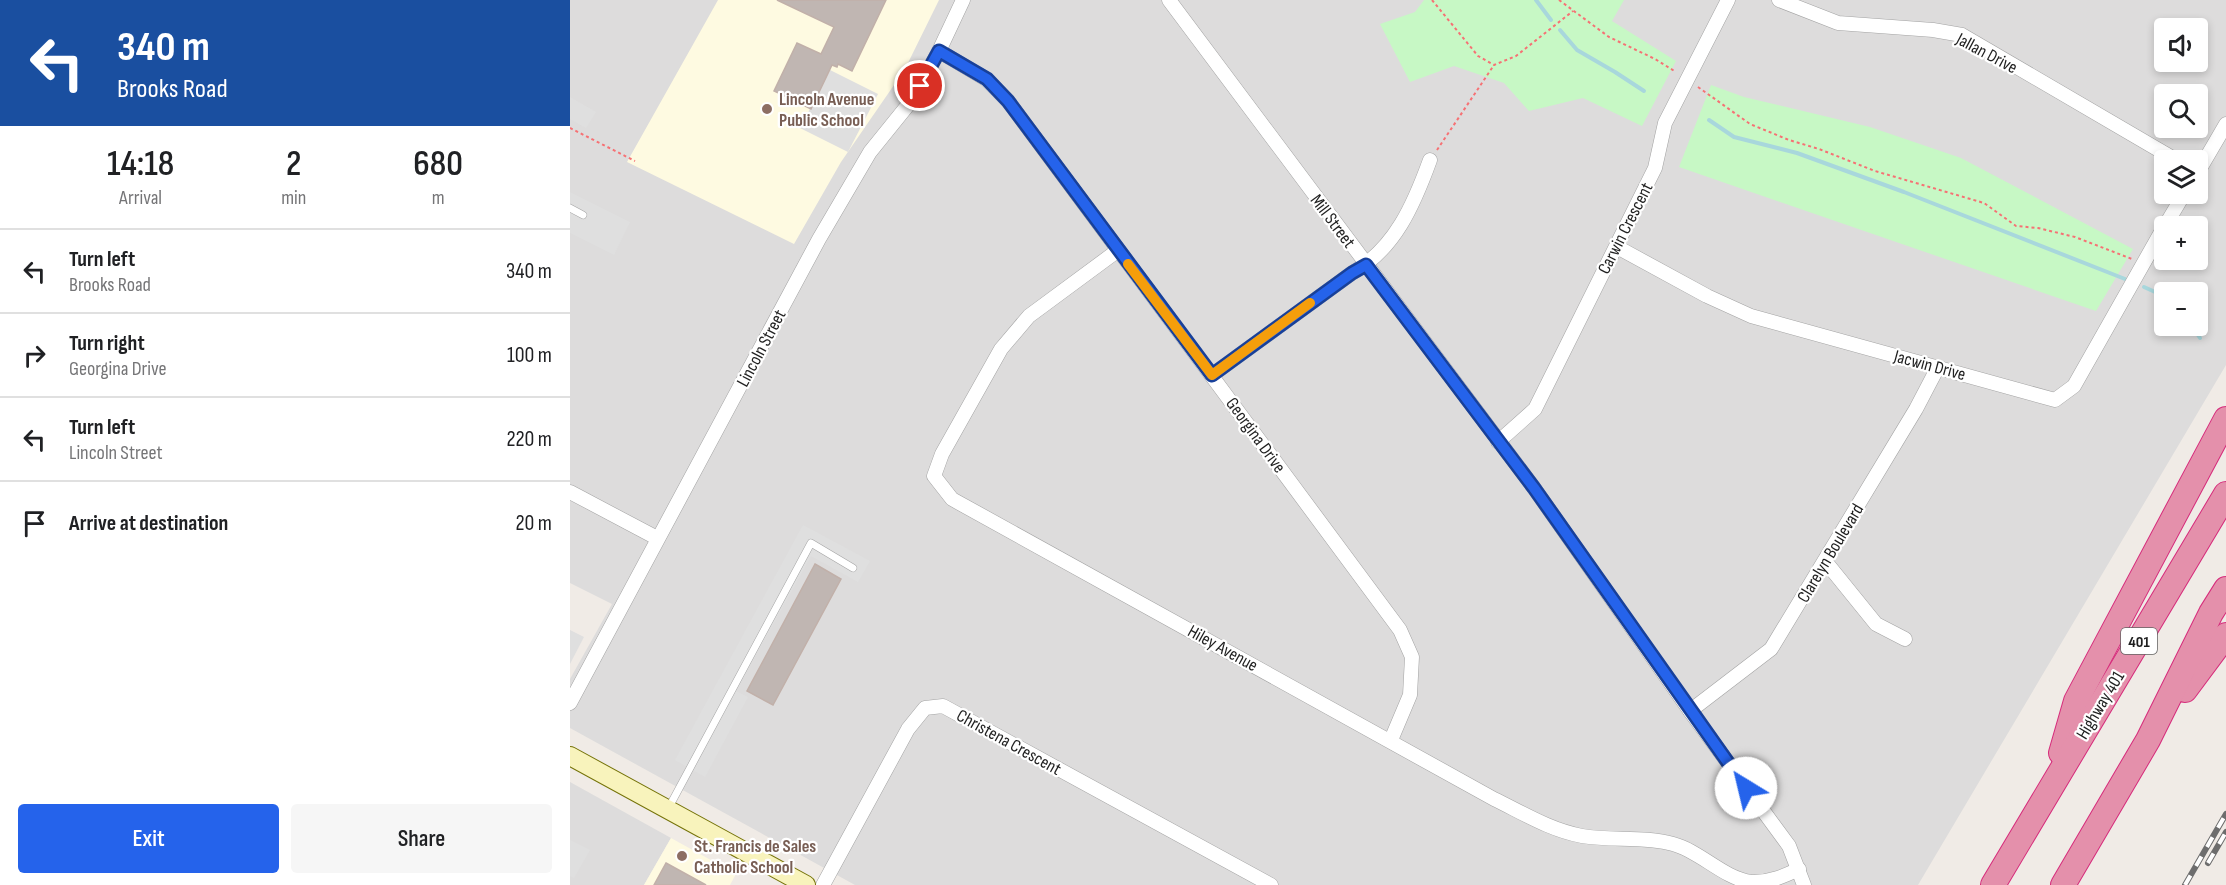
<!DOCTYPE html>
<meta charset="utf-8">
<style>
:root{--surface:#fff;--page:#f6f6f6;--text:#202124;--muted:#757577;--line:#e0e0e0;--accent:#2563eb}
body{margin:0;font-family:"Sofia Sans Condensed",sans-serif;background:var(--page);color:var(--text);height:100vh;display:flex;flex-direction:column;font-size:22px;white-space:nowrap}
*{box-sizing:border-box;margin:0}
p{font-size:20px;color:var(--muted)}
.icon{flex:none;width:33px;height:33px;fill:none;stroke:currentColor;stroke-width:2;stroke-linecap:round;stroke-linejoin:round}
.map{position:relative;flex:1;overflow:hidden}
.side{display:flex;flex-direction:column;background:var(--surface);width:570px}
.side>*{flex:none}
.banner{background:#1a4fa0;color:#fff;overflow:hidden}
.buttons{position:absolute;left:1584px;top:18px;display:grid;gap:12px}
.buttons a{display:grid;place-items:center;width:54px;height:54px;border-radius:6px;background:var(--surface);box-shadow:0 3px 9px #0003;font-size:30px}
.pin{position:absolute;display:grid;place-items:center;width:51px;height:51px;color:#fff;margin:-26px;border:3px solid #fff;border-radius:50%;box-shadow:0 2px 6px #0007}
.me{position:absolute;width:66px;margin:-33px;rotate:324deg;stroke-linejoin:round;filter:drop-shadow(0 0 4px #0008)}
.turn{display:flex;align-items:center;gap:21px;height:126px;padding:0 18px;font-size:27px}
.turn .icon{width:78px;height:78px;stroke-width:2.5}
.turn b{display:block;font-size:42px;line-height:51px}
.eta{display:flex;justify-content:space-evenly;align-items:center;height:102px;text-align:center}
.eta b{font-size:36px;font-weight:600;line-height:42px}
.primary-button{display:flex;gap:12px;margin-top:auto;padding:12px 18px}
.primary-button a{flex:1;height:69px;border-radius:6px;background:var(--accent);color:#fff;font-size:24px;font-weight:600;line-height:69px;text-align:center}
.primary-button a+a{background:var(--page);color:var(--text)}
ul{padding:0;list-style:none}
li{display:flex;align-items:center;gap:18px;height:84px;padding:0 18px;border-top:2px solid var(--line)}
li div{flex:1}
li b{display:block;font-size:22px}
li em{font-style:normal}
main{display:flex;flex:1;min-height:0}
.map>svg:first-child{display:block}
</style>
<main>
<section class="side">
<div class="banner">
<div class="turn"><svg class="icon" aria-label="left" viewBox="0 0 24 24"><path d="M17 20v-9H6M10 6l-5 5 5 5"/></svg><div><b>340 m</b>Brooks Road</div></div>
</div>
<div class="eta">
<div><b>14:18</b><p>Arrival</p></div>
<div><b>2</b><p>min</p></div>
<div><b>680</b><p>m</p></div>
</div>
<ul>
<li><svg class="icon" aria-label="left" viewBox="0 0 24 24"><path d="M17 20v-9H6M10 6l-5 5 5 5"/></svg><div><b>Turn left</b><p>Brooks Road</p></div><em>340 m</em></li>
<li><svg class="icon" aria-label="right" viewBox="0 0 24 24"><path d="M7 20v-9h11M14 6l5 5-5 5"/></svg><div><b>Turn right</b><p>Georgina Drive</p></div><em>100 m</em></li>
<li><svg class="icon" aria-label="left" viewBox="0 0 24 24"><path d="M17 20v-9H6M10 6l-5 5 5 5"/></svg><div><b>Turn left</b><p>Lincoln Street</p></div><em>220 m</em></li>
<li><svg class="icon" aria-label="arrive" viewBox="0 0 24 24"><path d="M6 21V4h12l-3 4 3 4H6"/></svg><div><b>Arrive at destination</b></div><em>20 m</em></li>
</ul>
<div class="primary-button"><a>Exit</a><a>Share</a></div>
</section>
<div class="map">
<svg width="1656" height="885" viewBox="0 0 1656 885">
<rect width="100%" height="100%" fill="#f0ebe6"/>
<!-- residential -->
<g fill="#dddcdc" fill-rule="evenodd">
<path d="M0 0H1656V365L1348 885H285L0 728V679L42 604 0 583ZM1594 28H1628V62H1594ZM1594 94H1628V128H1594ZM1594 160H1628V194H1594ZM1594 226H1628V260H1594ZM1594 292H1628V326H1594Z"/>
<path d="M0 782 101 838 74 885H0Z"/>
</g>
<!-- education -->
<g fill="#fefae1">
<path d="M148 0H369L335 69 271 162 224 244 57 162Z"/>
<path d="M101 838 166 874 160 885H74Z"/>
</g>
<!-- park -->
<g fill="#c7f8c5">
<path d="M854 0H1054L1042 21 1106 61 1072 126 1013 98 959 111 934 83 884 66 840 82 810 24 845 12Z"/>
<path d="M1141 85 1174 97 1300 127 1391 158 1563 249 1526 311 1109 167Z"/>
</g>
<!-- parking -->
<g fill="#dfdfdf">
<path d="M260 70 308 94 278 152 230 128Z"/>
<path d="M0 97 26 112 16 128 0 119Z"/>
<path d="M0 192 60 222 44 255 0 233Z"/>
<path d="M233 525 300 561 288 582 241 556 166 691 178 697 135 777 105 760Z"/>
<path d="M0 630 14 637 0 664Z"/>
<path d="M0 840 20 850 4 878 0 876Z"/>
</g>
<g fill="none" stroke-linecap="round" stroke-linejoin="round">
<!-- stream -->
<g stroke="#a8d7dc" stroke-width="4">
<path d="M966 0 981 20"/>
<path d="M990 30 1007 50 1045 72 1074 91"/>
<path d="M1139 120 1164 137 1227 153 1334 192 1555 279"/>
<path d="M1574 287 1594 296"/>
<path d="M1622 326 1630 338"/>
</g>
</g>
<!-- building -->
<g fill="#c0b6b2" stroke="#c1b0a9" stroke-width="1.5">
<path d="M207 0H316L282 71 268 64 267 67 262 65 241 109 204 91 227 43 251 54 264 27Z"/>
<path d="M245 564 271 579 203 705 177 691Z"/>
<path d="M96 863 136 885H84Z"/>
</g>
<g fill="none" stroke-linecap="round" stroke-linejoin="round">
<defs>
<g id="lane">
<path d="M0 208 13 215"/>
<path d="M98 809 241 543 283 568"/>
</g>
<g id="street">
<path d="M599 0 964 488 1120 711 1219 846 1234 885"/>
<path d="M1209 0 1268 23 1363 30 1392 35 1606 160"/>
<path d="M369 51 416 79 438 101 830 630 842 657 840 695 821 740"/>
<path d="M1628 172 1656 124"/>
<path d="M1595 226 1614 194"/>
<path d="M1047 247 1137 296 1181 316 1485 400 1504 386 1594 227"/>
<path d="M547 251 459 316 431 349 372 454 364 476 382 499 924 799C953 813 980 830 1012 836 1042 841 1074 836 1103 844 1130 851 1153 878 1181 882 1199 883 1214 876 1229 869"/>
<path d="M642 375 782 273C825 249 844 204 860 160"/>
<path d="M928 442 965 409 1085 168 1095 123 1158 0"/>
<path d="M0 492 87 538"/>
<path d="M1255 561 1306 624 1335 639"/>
<path d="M0 703 249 239 300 152 342 100 369 51 393 0"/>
<path d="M1120 711 1201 649 1346 409 1368 367"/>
<path d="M253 885 338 729 355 708 373 706 701 885"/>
</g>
<path id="secondary" d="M0 756 236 885"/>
<g id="highway">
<path d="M1615 690 1656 635"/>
<path d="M1491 753 1506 701 1656 419"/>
<path d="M1423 885 1656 494"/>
<path d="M1493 885 1578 740 1641 613 1656 589"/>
</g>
</defs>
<!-- lane casing -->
<use href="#lane" stroke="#a3a3a3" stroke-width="8"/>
<!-- street casing -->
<use href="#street" stroke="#a3a3a3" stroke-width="15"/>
<!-- secondary casing -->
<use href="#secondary" stroke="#757308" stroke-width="20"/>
<!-- highway casing -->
<use href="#highway" stroke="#d62b7b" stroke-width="26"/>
<!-- path -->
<g stroke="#f67174" stroke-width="2" stroke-dasharray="3 3" stroke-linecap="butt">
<path d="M862 0 908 56 924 65 946 56 1003 11"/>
<path d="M989 0 1039 37 1085 59 1106 72"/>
<path d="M1128 87 1180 124 1219 140 1249 149 1305 171 1414 203 1446 226 1468 228 1505 237 1562 259"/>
<path d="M0 128 65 161"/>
<path d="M867 150 924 65"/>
</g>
<!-- lane -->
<use href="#lane" stroke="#fff" stroke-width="7"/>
<!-- street -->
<use href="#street" stroke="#fff" stroke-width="14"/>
<!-- secondary -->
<use href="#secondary" stroke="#f8f3bc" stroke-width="18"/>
<!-- highway -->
<use href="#highway" stroke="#e490ab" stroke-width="24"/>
<defs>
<g id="rail">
<path d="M1638 863 1656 832"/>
<path d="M1615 885 1656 814"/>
</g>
</defs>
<!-- rail casing -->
<use href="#rail" stroke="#6d6d6d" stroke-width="6"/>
<!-- rail -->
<use href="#rail" stroke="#fff" stroke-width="4" stroke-dasharray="11" stroke-linecap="butt"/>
</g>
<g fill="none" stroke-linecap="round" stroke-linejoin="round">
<defs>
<path id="route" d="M350 86 369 51 417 79 438 101 642 375 782 273 796 265 964 488 1176 788"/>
</defs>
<!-- route casing -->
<use href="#route" stroke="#184099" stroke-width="15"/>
<!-- route -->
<use href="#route" stroke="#2563eb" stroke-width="10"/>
<!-- slow -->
<path stroke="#f59e0b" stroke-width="10" d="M558 264 642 375 740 303"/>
</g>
<!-- markers -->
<g fill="#8d6e63" stroke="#fff" stroke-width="2">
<circle cx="197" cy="109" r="6"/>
<circle cx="112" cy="856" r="6"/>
</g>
<g text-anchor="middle" stroke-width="4.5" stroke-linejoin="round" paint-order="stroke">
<!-- shield labels -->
<rect fill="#fff" stroke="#626262" stroke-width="1.5" x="1551" y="628" width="36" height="26" rx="4.5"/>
<g font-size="16" font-weight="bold" fill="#1f1f1f">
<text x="1569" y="647">401</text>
</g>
<!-- street labels -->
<g font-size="18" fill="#1f1f1f" stroke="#fff">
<text transform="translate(1417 53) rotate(28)" y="6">Jallan Drive</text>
<text transform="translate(763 221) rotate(53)" y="6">Mill Street</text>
<text transform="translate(1055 228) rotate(-63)" y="6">Carwin Crescent</text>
<text transform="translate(191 348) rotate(-62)" y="6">Lincoln Street</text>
<text transform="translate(1360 365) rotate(15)" y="6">Jacwin Drive</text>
<text transform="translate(686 435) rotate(54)" y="6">Georgina Drive</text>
<text transform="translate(1260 553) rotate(-59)" y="6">Clarelyn Boulevard</text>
<text transform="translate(653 648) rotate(29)" y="6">Hiley Avenue</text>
<text transform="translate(1530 705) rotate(-59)" y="6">Highway 401</text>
<text transform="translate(439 742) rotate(29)" y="6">Christena Crescent</text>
</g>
<!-- education labels -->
<g font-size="18" font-weight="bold" fill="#785e54" stroke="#fff" text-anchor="start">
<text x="209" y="105">Lincoln Avenue<tspan x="209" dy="21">Public School</tspan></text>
<text x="124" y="852">St. Francis de Sales<tspan x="124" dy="21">Catholic School</tspan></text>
</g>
</g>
</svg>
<div class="buttons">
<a><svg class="icon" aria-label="sound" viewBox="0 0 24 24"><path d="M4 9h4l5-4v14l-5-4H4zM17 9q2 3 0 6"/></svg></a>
<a><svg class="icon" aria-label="search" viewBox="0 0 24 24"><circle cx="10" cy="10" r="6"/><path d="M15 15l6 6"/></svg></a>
<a><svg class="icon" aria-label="layers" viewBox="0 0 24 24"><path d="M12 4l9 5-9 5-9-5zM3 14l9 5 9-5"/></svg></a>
<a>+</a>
<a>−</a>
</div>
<div class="pin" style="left:350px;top:86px;background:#d93025"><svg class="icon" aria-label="arrive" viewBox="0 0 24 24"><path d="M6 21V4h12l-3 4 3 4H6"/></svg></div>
<svg class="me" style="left:1176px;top:788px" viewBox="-20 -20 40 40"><circle r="19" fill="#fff"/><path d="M0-13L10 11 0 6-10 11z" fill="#2563eb"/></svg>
</div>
</main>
